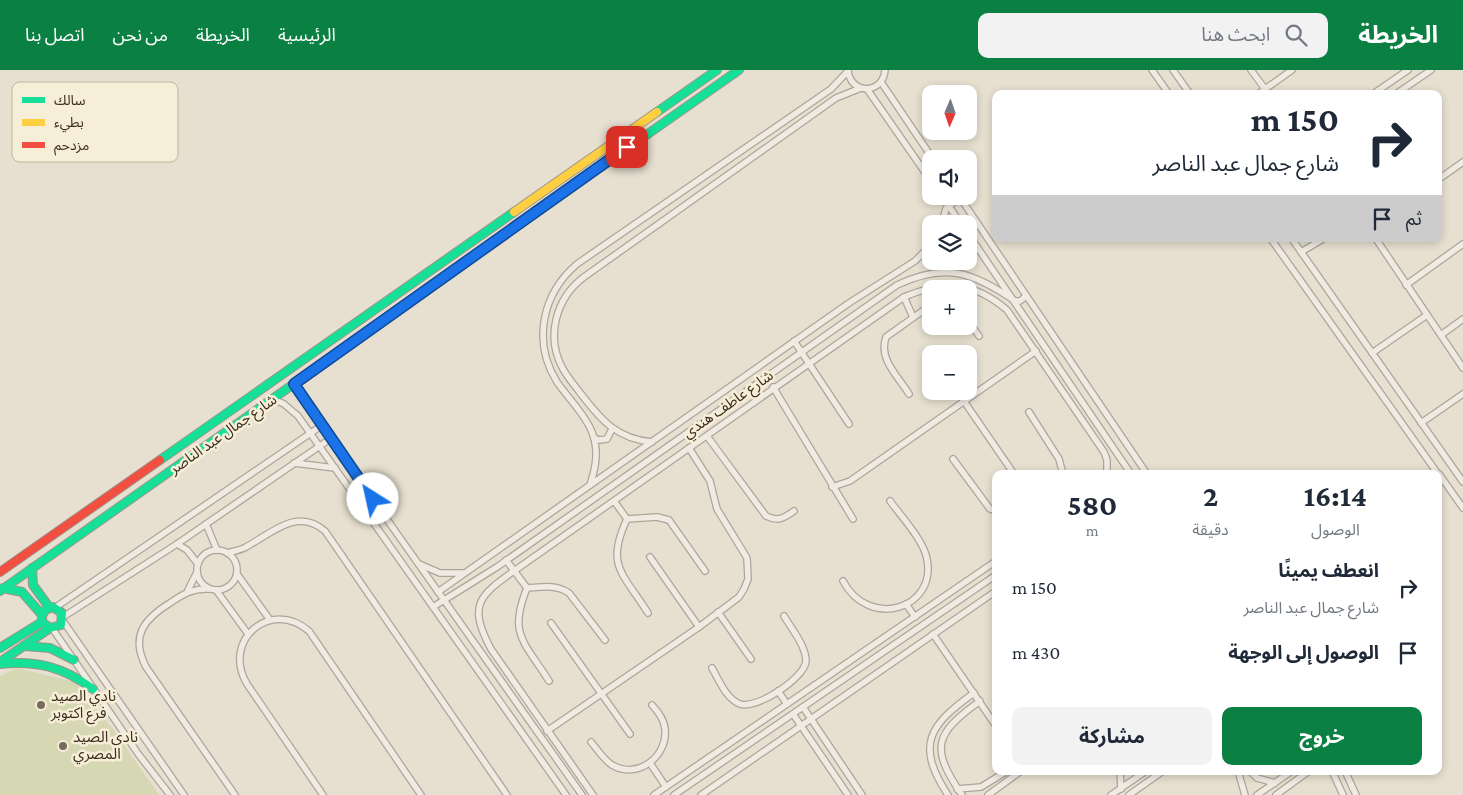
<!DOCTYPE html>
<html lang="ar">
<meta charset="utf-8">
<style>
:root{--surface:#fff;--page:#f2f2f3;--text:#1f2937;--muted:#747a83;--accent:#0b8043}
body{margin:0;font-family:"Crimson Pro","Noto Sans Arabic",serif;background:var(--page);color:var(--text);direction:rtl;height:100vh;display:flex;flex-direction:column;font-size:19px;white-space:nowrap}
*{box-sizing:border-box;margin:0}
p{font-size:16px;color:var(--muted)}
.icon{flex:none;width:28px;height:28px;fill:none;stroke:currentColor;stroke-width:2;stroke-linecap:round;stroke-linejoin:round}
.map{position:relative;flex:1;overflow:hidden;direction:ltr}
.sheet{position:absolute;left:992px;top:400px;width:450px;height:305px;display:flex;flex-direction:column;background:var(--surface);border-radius:10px;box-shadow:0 2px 8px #0003;direction:rtl}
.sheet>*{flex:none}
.guide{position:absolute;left:992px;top:20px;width:450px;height:152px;border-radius:10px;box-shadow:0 2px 8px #0003;direction:rtl;background:#fff;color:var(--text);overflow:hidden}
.needle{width:32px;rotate:182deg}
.buttons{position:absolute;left:922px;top:15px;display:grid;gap:10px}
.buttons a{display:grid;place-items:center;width:55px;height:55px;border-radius:10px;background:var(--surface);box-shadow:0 2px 8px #0003;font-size:25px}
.pin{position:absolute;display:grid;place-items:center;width:42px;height:42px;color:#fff;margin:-21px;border-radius:10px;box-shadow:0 2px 8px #0006}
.me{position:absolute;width:55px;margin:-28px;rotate:325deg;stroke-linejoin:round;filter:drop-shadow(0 0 4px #0008)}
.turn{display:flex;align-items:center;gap:18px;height:105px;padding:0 20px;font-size:22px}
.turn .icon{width:65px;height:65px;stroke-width:2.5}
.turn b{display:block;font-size:35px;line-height:42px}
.then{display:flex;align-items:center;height:48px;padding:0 20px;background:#0003;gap:10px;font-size:19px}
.eta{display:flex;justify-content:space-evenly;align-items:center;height:85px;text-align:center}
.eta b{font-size:30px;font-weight:700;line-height:35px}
.cta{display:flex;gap:10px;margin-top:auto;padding:10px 20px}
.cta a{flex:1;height:58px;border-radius:10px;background:var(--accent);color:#fff;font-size:20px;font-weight:700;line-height:58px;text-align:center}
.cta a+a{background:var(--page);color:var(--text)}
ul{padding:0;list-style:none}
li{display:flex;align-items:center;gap:15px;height:65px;padding:0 20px}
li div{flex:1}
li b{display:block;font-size:19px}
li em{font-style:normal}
header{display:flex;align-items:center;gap:30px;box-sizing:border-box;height:70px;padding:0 25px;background:var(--accent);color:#fff}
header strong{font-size:24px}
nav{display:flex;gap:28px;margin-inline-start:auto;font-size:18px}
.search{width:350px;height:45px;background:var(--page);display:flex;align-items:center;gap:12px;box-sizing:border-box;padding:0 18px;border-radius:10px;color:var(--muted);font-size:19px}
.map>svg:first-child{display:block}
</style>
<header>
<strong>الخريطة</strong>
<div class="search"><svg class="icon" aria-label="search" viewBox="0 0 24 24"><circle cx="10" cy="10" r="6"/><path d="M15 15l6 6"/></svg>ابحث هنا</div>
<nav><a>الرئيسية</a><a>الخريطة</a><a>من نحن</a><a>اتصل بنا</a></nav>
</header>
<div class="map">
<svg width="1463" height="725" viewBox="0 0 1463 725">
<rect width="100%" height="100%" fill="#e7e0d1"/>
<!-- green -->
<path fill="#d6d7b3" d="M17 598 75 612 113 659 159 725H0V606Z"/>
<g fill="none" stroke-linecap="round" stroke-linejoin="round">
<defs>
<g id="street">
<path d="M848 0C850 25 883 25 885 0"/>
<path d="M1152 0 1169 24"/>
<path d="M1173 0 1190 24"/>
<path d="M1251 0 1265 19"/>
<path d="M881 12 933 89"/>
<path d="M867 19 931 111"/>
<path d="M1258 24 1292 0"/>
<path d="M1373 24 1408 0"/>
<path d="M1396 24 1431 0"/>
<path d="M1439 109 1463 92"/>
<path d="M942 126 961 154"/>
<path d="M959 126 1147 404"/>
<path d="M942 154 946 138 960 128"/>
<path d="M969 165 1131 404"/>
<path d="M1271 169 1438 404"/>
<path d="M1292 169 1463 412"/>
<path d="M1376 169 1463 298"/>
<path d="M1301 182 1323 169"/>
<path d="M1406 215 1463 174"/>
<path d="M904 227 913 247"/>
<path d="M969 252 979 266"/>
<path d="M1441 265 1463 249"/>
<path d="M794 271 849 354"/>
<path d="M1372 283 1427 245"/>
<path d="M294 314 330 369 582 725"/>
<path d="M773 317 853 449"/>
<path d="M957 321 1014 404"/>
<path d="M909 324C898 306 878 289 886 267L931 235"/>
<path d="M273 329 284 334 298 346 566 725"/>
<path d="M1029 342 1059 389 1063 404"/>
<path d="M1421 353 1463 324"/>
<path d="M707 366 766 446C778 452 784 448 794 441"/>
<path d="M594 368 599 370 607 369 612 359"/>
<path d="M652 372C617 369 601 350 581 324 575 316 568 308 563 299 545 267 556 228 584 207L836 28 861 18"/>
<path d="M953 389 990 439 996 441"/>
<path d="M294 393 335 398"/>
<path d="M1439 404 1463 438"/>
<path d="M590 415C596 397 599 380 592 362 585 344 568 328 557 312 532 272 542 224 577 194L831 19 848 1"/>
<path d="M832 417 850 411 1036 281"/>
<path d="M614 431 627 449"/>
<path d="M206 454 217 480"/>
<path d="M177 474 187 480 198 494"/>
<circle cx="217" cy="500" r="20"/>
<path d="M227 483C234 481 241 480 246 477 272 463 297 437 325 461L507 725"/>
<path d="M650 487 699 557"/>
<path d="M506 490 527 518"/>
<path d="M419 494 440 503H463"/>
<path d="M237 504 270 550"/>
<path d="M843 511C869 560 937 539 927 489 924 471 901 446 890 431"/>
<path d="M209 519C193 518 183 524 170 533 144 549 130 566 146 597L235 725"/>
<path d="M188 520 197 502"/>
<path d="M216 520 248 564"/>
<path d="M438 522 849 233 915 191 931 175"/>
<path d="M906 534 915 547"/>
<path d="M56 537 321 356"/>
<path d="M433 537 497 497 897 215C945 192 973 202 1015 231H1020L1026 226"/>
<path d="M718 542 751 589"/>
<path d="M648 543C623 503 605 496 627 449L657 447 669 450 705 501"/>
<path d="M63 547 177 474 330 369"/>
<path d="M63 551 184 725"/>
<path d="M551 553 630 664"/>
<path d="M52 558 139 685 170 725"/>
<path d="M933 564 996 656"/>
<path d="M712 598C719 610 726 629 740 634 756 640 805 608 806 591 806 576 791 558 784 546"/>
<path d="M549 611C524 571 508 565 527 518 542 517 556 514 569 523L605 570"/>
<path d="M778 621 787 634"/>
<path d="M803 637 862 725"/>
<path d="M793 644 848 725"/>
<path d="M547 661 699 557 739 527 744 519 748 509 747 488 717 439 710 411 689 378"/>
<path d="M591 672C597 679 604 690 612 695 638 710 668 686 665 659 664 649 658 642 652 635"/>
<path d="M650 693 666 717"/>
<path d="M1120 701 1121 719"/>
<path d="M1238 701 1245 725"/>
<path d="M1250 701 1257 708 1275 713"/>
<path d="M1332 701 1343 725"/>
<path d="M1345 701 1356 725"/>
<path d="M957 719 981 717 1007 701"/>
<path d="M323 725 247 614C221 570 271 528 309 561L421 725"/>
<path d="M593 725 491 579C468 536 478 526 514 501L904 227C944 210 973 211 1007 240L1104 382 1107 390V404"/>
<path d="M654 725 996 491"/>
<path d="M674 725 996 505"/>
<path d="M701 725 996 521"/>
<path d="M948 725C915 675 929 655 974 623"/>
<path d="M962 725C930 678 934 664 980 631"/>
<path d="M988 725 1021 701"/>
<path d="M1111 725 1146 701"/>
<path d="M1129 725 1163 701"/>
<path d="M1257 725 1292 701"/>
<path d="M1276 725 1309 701"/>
</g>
<g id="fast">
<path d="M657 42 717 0"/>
<path d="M521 153 739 0"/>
<path d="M160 390 514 142"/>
<path d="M32 498 33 515 49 537"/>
<path d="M3 518 22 522 42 545"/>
<path d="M0 521 332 287"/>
<path d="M24 576 50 578 74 590"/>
<path d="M0 578 42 552"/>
<path d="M0 592 50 558 61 555 62 543 53 537 45 540 42 546V552L50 558"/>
<path d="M0 594C37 590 63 597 93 619"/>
</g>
<g id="slow">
<path d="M514 142 657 42"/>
<path d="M332 287 521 153"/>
</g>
<path id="jam" d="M0 502 160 390"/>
</defs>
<!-- street casing -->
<use href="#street" stroke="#ada599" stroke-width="8"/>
<!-- fast casing -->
<use href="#fast" stroke="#9c958a" stroke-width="10"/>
<!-- slow casing -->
<use href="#slow" stroke="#9c958a" stroke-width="10"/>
<!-- jam casing -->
<use href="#jam" stroke="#9c958a" stroke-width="10"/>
<!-- street -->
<use href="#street" stroke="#efebe3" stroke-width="5.5"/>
<!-- fast -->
<use href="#fast" stroke="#16e098" stroke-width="8"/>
<!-- slow -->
<use href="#slow" stroke="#ffcf43" stroke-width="8"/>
<!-- jam -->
<use href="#jam" stroke="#f24e42" stroke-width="8"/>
</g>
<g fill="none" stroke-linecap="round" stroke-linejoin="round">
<defs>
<path id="route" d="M373 429 294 314 627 77"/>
</defs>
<!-- route casing -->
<use href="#route" stroke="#114b97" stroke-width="12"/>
<!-- route -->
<use href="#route" stroke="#1a73e8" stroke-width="9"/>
</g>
<!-- markers -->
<g fill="#786c5e" stroke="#f7eed8" stroke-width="2">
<circle cx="41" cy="635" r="5"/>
<circle cx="63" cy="676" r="5"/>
</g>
<g text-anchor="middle" stroke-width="5" stroke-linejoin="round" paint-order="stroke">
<!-- street labels -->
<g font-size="15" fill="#3d2e20" stroke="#f7eed8">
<text transform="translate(728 334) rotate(-35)" y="5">شارع عاطف هندي</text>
<text transform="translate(223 364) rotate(-35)" y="5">شارع جمال عبد الناصر</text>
</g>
<!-- poi labels -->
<g font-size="15" fill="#3d2e20" stroke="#f7eed8" text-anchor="start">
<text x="51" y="631">نادي الصيد<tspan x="51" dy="17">فرع اكتوبر</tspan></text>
<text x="73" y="672">نادى الصيد<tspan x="73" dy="17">المصري</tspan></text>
</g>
</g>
<!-- legend -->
<rect x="12" y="12" width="166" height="80" rx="8" fill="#f7eed8" stroke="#bfb4a1" stroke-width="1"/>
<rect x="22" y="27" width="23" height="6" fill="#16e098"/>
<rect x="22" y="49" width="23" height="7" fill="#ffcf43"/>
<rect x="22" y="72" width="23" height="6" fill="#f24e42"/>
<g font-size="14" fill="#3d2e20">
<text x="54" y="35">سالك</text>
<text x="54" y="57">بطيء</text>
<text x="54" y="80">مزدحم</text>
</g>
</svg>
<div class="buttons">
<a><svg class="needle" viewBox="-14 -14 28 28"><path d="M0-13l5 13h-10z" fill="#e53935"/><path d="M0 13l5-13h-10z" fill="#747a83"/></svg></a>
<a><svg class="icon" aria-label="sound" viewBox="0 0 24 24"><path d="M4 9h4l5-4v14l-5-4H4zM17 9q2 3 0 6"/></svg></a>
<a><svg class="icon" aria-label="layers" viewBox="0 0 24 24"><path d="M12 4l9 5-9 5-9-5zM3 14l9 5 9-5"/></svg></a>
<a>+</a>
<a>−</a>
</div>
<div class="pin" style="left:627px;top:77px;background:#d93025"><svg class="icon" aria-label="arrive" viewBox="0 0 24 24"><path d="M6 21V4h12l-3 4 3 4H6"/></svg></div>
<svg class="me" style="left:373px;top:429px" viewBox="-20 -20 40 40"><circle r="19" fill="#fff"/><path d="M0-13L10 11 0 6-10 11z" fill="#1a73e8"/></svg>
<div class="guide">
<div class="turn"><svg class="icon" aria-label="right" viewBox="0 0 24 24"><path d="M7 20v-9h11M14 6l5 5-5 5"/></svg><div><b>150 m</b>شارع جمال عبد الناصر</div></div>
<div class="then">ثم<svg class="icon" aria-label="arrive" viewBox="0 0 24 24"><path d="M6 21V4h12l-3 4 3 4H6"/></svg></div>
</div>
<section class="sheet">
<div class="eta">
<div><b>16:14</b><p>الوصول</p></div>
<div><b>2</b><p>دقيقة</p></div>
<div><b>580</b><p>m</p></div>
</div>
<ul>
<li><svg class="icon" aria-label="right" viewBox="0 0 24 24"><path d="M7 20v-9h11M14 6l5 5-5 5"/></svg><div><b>انعطف يمينًا</b><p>شارع جمال عبد الناصر</p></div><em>150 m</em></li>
<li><svg class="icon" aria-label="arrive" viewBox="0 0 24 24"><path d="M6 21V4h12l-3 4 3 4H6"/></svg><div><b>الوصول إلى الوجهة</b></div><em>430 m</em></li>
</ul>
<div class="cta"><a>خروج</a><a>مشاركة</a></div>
</section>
</div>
